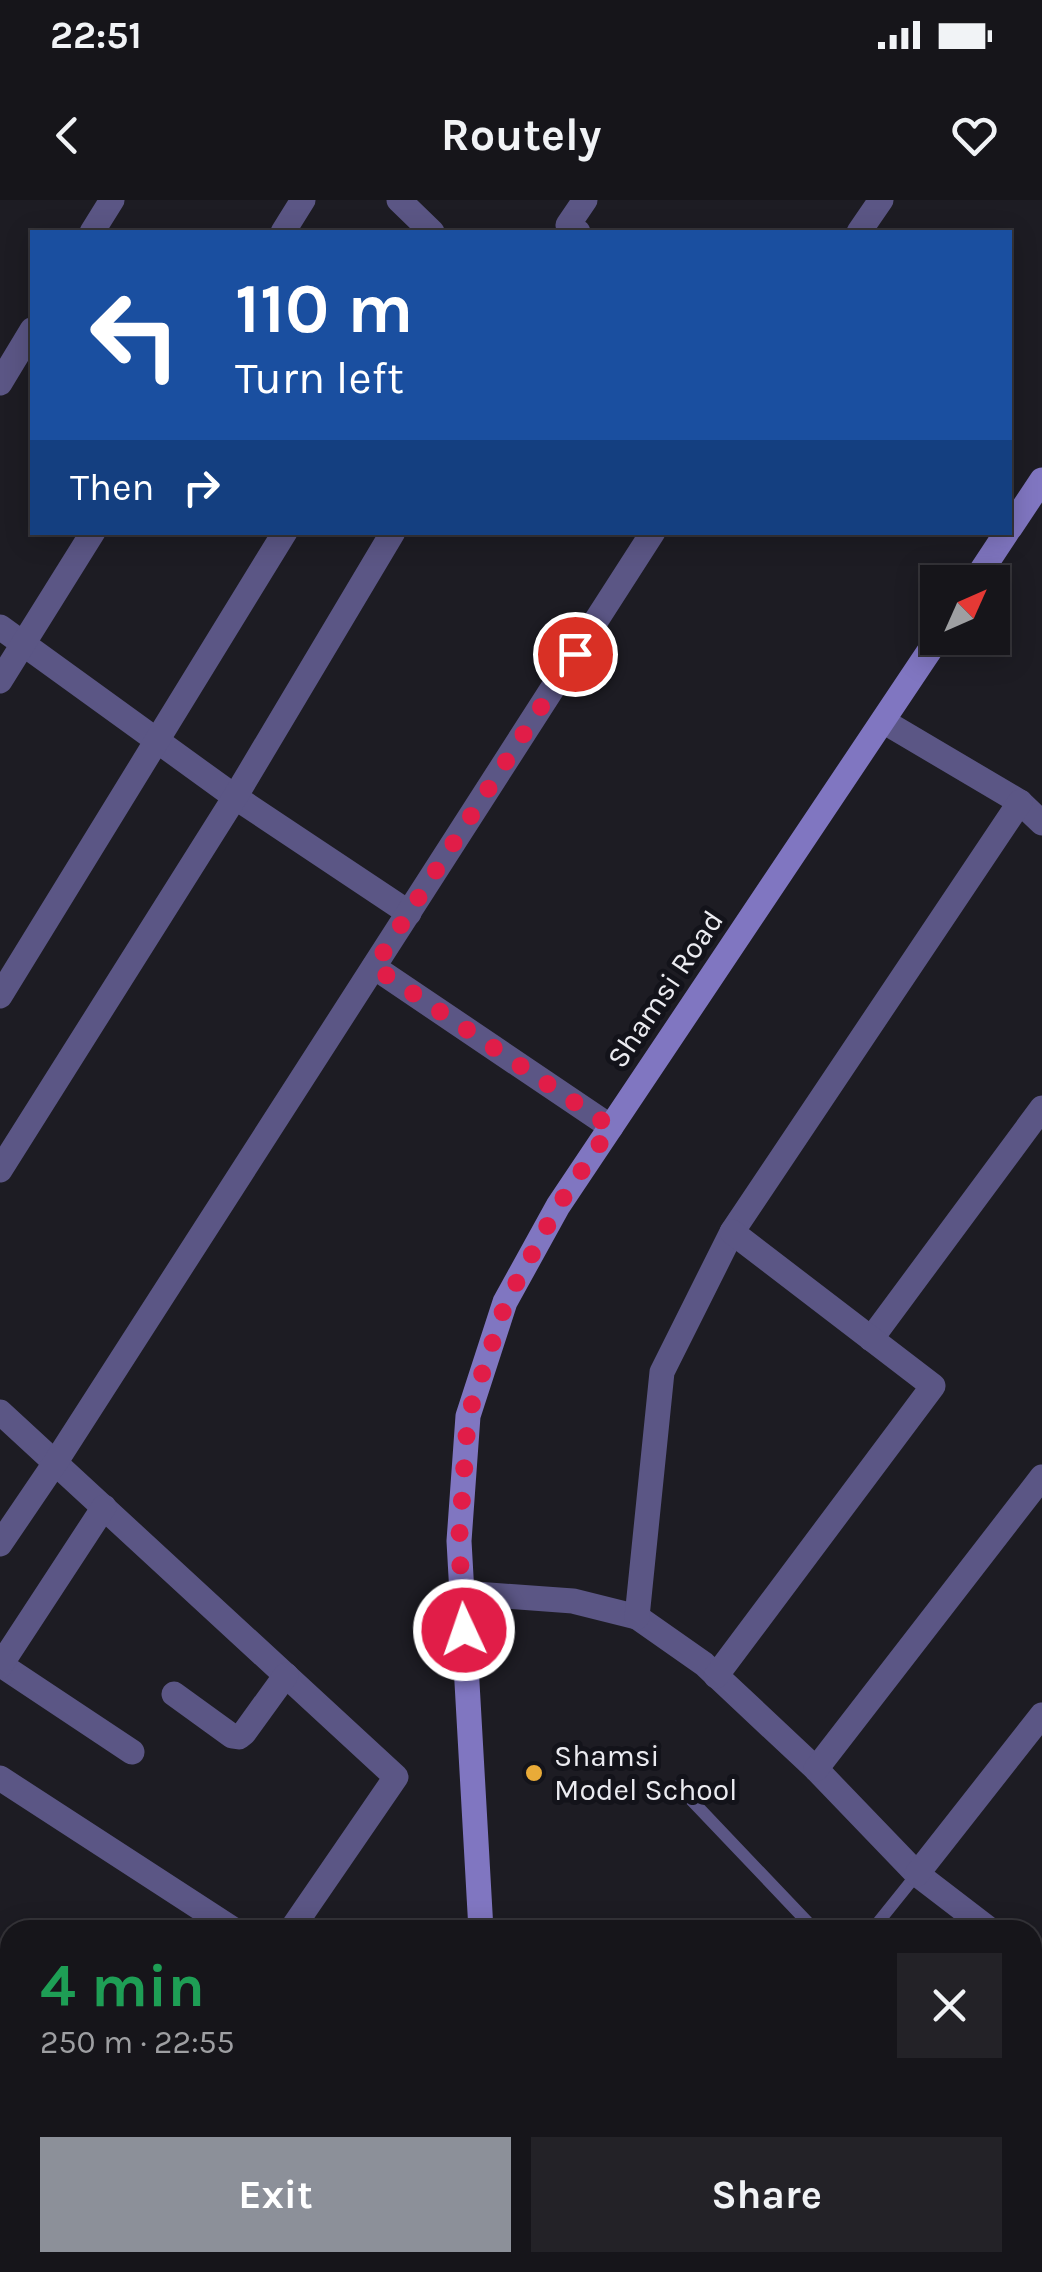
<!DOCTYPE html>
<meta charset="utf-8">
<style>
:root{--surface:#16151a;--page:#232227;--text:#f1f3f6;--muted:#9e9fa2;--line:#353439;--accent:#8c9099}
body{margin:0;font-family:Karla,sans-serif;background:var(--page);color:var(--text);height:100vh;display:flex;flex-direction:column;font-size:38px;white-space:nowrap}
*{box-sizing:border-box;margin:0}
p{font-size:32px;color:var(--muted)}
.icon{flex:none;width:55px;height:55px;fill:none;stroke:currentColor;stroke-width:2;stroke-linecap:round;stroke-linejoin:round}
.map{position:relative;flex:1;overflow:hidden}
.details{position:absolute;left:0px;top:1720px;width:1042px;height:352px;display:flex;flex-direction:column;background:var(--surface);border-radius:30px 30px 0 0;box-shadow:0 5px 25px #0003,0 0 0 2px var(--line)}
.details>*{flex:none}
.hud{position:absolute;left:30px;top:30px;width:982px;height:305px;border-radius:0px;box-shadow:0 5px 25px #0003,0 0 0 2px var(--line);background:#1a4fa0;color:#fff;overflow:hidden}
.needle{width:65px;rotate:45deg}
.controls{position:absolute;left:920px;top:365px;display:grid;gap:20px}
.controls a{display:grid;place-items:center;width:90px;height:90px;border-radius:0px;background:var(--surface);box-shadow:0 5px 25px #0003,0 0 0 2px var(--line);font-size:50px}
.pin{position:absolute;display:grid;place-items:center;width:85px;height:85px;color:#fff;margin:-42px;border:5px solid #fff;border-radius:50%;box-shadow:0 2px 10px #0007}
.me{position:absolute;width:110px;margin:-55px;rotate:357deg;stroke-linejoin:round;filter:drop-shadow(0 0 8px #0008)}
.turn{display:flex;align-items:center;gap:35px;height:210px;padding:0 40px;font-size:45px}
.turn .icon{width:130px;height:130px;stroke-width:2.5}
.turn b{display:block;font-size:70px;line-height:85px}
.then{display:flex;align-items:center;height:95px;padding:0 40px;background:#0003;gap:20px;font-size:38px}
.round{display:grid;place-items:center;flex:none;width:105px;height:105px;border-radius:0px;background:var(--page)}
.headline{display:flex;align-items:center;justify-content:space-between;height:170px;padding:0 40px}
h1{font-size:60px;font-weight:700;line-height:75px;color:#1e9e55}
.cta{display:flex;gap:20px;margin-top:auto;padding:20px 40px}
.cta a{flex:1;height:115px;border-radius:0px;background:var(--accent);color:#fff;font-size:40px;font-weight:700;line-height:115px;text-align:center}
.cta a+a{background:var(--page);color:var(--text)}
.status{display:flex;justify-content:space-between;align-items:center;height:70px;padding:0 50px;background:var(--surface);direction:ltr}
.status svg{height:28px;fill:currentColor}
header{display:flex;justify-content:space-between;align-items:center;height:130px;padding:0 40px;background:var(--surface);font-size:45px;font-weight:700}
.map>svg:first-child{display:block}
</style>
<div class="status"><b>22:51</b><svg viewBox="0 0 49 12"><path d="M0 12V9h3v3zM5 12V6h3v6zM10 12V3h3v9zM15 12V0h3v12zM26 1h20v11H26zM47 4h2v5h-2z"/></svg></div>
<header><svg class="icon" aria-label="back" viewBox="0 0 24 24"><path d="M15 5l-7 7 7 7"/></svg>Routely<svg class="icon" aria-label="heart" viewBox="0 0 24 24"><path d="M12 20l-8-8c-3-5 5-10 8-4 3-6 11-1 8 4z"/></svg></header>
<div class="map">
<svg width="1042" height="2072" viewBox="0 0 1042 2072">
<rect width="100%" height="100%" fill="#1d1c23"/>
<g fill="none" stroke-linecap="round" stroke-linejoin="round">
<!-- lane -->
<g stroke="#5b5685" stroke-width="12">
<path d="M678 1586 815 1730"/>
<path d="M872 1730 917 1674"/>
<path d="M1032 1914 1042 1922"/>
</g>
<!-- street -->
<g stroke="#5b5685" stroke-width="25">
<path d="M399 0 432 32"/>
<path d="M92 32 112 0"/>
<path d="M283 32 303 0"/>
<path d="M578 32 568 25 585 0"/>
<path d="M859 32 881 0"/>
<path d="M0 183 32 130"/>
<path d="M0 427 235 597 409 713"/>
<path d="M0 481 93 332"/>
<path d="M883 521 1020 602 1042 623"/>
<path d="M374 767 611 927"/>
<path d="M0 796 285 332"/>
<path d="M0 970 235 597 393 332"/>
<path d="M871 1139 1042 908"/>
<path d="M0 1212 396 1577 291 1730"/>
<path d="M0 1344 55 1263 653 332"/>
<path d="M462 1393 573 1401 637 1417 704 1464 816 1569 917 1674 990 1730"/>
<path d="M637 1417 662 1172 732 1032 1020 602"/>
<path d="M1 1465 132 1552"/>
<path d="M0 1466 104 1307"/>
<path d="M716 1476 933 1186 732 1032"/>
<path d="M174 1494 232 1536 239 1537 244 1533 286 1475"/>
<path d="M816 1569 1042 1277"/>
<path d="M0 1578 234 1730"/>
<path d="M917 1674 1042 1515"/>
<path d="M1032 1763 1042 1771"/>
<path d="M0 1915 10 1921"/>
<path d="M948 2062 962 2072"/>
<path d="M58 2072 64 2062"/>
</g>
<!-- secondary -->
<g stroke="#8076c1" stroke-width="25">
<path d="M1010 328 1042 280"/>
<path d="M974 382 1007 332"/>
<path d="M481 1730 459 1341 468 1216 505 1102 558 1006 938 438"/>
<path d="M1032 2020H1042"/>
<path d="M383 2072 490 2062"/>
</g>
</g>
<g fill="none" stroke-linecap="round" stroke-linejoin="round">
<!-- route -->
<path stroke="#e11d48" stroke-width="18" stroke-dasharray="0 32.4" d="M464 1430 459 1341 468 1216 506 1102 558 1006 611 927 374 767 575 454"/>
</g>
<!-- markers -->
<circle fill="#e9ab38" stroke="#13131a" stroke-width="4" cx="534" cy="1573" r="10"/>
<g text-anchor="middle" stroke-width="10" stroke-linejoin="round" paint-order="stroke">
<!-- street labels -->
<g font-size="30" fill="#ebebf0" stroke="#13131a">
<text transform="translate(665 789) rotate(-56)" y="10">Shamsi Road</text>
</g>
<!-- poi labels -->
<g font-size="30" fill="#ebebf0" stroke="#13131a" text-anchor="start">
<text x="554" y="1566">Shamsi<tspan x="554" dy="34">Model School</tspan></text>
</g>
</g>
</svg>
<div class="controls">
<a><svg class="needle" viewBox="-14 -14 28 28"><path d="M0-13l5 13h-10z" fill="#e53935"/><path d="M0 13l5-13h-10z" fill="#9e9fa2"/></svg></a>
</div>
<div class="pin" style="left:575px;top:454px;background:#d93025"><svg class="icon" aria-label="arrive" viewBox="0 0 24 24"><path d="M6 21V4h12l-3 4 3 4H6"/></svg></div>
<svg class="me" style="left:464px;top:1430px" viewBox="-20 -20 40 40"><circle r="17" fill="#e11d48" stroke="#fff" stroke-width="3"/><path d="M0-11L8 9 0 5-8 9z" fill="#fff"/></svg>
<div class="hud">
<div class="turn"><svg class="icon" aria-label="left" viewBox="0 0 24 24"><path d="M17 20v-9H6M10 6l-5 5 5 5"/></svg><div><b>110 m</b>Turn left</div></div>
<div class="then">Then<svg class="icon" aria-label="right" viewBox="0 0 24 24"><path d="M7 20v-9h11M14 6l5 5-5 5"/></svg></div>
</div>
<section class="details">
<div class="headline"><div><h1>4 min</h1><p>250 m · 22:55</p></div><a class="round"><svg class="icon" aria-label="close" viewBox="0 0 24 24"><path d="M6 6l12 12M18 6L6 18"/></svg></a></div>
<div class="cta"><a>Exit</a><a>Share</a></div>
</section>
</div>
